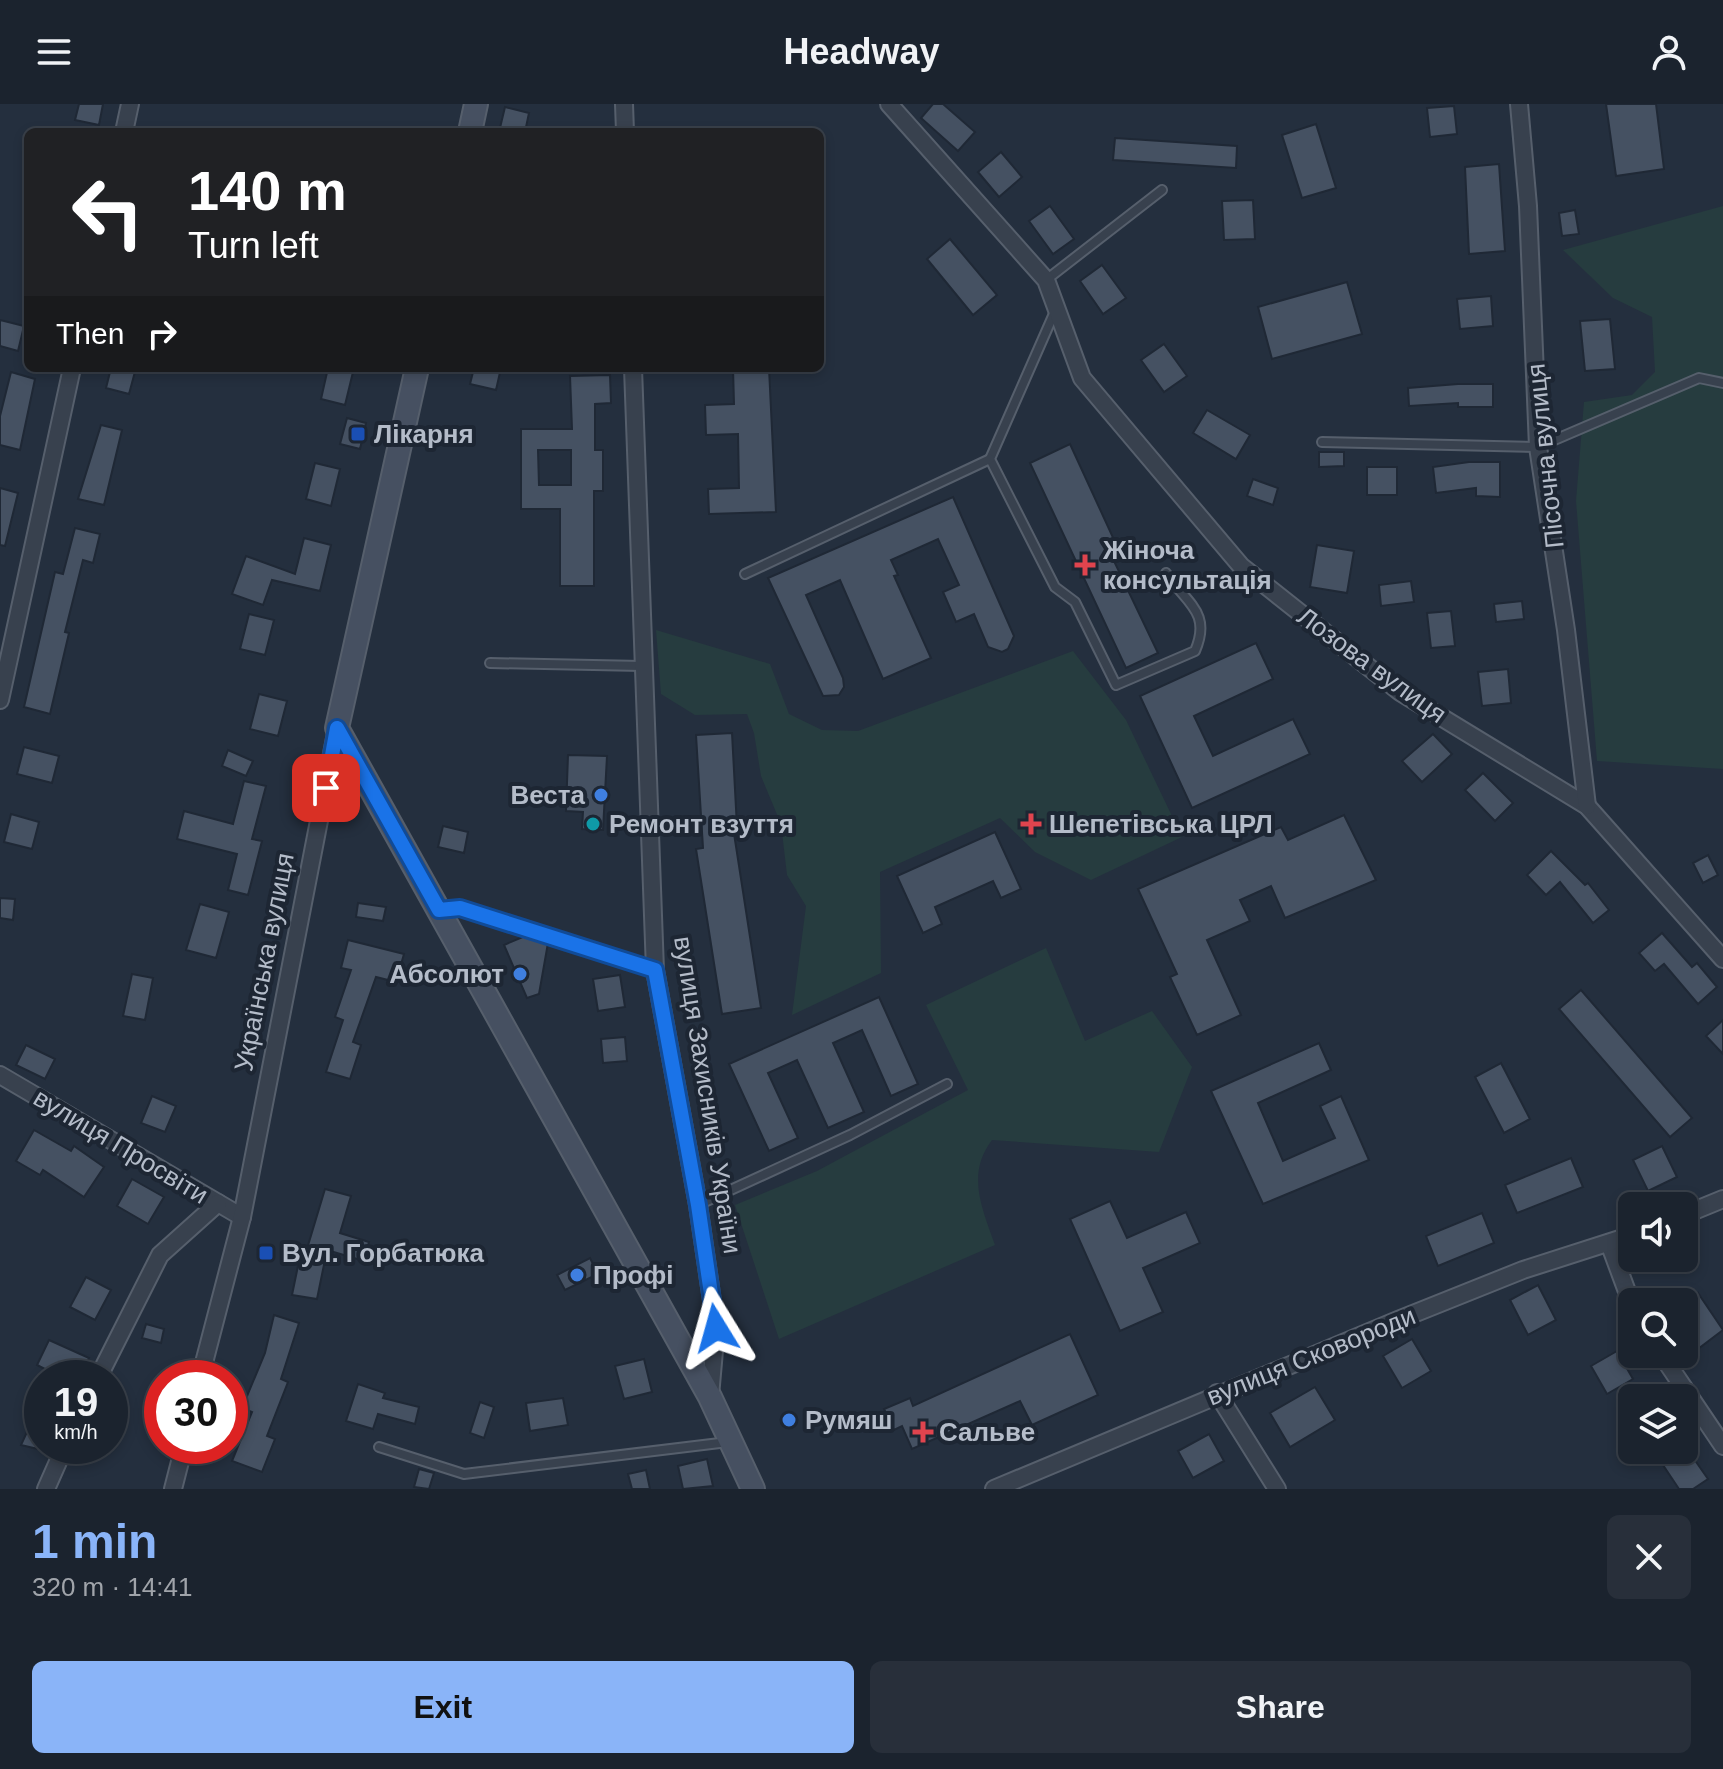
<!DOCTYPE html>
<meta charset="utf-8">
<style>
:root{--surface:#1b232e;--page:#282f3a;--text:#f1f3f6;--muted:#a0a4aa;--line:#39404a;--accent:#8ab4f8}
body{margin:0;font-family:Arial,sans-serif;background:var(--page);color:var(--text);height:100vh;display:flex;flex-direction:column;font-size:30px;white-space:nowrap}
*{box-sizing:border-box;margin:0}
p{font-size:26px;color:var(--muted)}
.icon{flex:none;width:44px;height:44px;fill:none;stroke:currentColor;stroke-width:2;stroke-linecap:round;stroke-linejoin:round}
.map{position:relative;height:1385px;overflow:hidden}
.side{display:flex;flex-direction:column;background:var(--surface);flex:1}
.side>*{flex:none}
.guide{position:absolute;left:24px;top:24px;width:800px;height:244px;border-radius:12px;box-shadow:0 4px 12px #0003,0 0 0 2px var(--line);background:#202124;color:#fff;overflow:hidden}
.controls{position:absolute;left:1618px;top:1088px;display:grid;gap:16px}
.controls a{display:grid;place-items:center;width:80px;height:80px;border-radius:12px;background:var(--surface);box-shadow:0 4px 12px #0003,0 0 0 2px var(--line);font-size:40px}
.speed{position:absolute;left:24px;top:1256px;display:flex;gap:16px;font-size:40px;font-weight:700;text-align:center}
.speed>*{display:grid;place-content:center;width:104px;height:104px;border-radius:50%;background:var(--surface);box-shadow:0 4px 12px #0003,0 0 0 2px var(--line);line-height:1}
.speed small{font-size:20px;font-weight:400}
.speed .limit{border:12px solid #d22;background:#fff;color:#111}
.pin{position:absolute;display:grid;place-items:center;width:68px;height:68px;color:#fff;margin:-34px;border-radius:16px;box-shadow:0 4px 12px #0006}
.me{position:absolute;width:88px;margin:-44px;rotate:352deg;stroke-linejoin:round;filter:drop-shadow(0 0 6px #0008)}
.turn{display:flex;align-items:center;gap:28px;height:168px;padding:0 32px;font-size:36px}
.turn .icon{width:104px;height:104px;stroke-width:2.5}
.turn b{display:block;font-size:56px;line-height:68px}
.then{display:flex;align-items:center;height:76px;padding:0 32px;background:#0003;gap:16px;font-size:30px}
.round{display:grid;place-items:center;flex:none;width:84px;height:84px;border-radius:12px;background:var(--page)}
.headline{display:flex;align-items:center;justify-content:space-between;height:136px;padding:0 32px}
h1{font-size:48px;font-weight:700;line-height:60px;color:var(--accent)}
.action{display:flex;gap:16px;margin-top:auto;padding:16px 32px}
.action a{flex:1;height:92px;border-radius:12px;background:var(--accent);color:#111;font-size:32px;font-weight:700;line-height:92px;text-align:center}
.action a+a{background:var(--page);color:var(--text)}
header{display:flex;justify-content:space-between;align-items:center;height:104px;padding:0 32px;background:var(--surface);font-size:36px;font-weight:700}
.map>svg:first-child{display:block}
</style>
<header><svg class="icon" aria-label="menu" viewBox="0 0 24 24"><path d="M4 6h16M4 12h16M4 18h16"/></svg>Headway<svg class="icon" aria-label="person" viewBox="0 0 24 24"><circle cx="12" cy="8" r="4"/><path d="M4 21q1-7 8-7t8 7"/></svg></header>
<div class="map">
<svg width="1723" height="1385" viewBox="0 0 1723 1385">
<rect width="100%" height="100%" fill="#242f3e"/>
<!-- green -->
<g fill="#263c3f">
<path d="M1723 102V665L1597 657 1576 397 1584 298 1632 291 1655 268 1652 213 1613 194 1563 146Z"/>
<path d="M656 526 770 560 789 610 822 626 858 627 1073 547 1126 616 1182 733 1091 776 1035 748 1000 714 880 768 881 869 792 911 806 802 787 771 781 720 761 672 754 629 747 610 695 611 661 590Z"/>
<path d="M1046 844 1085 937 1152 907 1192 963 1159 1048 992 1036C966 1070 982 1104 995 1141L779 1235 735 1101 817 1067 968 986 926 901Z"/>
</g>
<!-- building -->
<g fill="#455162" stroke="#1f2835" stroke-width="2" fill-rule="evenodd">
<path d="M79 0H103L99 21 75 16Z"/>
<path d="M933 0H943L975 28 958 47 921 14Z"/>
<path d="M1606 0H1656L1664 65 1616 72Z"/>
<path d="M1454 2 1457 30 1430 33 1427 4Z"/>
<path d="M505 3 529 9 525 28H499Z"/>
<path d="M1316 20 1336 84 1302 94 1282 31Z"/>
<path d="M1115 34 1237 42 1236 64 1113 56Z"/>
<path d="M1001 48 1022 73 999 93 978 68Z"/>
<path d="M1499 60 1505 147 1469 150 1465 63Z"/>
<path d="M1253 96 1255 135 1224 136 1222 97Z"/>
<path d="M1050 102 1074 135 1053 150 1029 117Z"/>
<path d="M1575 106 1579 130 1562 132 1559 109Z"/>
<path d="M950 135 997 191 973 211 927 155Z"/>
<path d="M1102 161 1126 194 1103 210 1080 177Z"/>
<path d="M1347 178 1362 230 1272 255 1258 203Z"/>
<path d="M1491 192 1493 222 1460 225 1457 195Z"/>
<path d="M1610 215 1615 265 1585 267 1580 217Z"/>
<path d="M0 216 24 222 18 247 0 242Z"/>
<path d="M1164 240 1187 272 1164 288 1141 256Z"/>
<path d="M111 264H136L129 290 106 284Z"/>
<path d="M328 264H354L345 301 321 295Z"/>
<path d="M474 264H501L496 286 470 280Z"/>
<path d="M733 264H769L776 408 709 410 708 385 739 384 738 330 706 331 705 301 734 300Z"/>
<path d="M11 268 35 275 20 346 0 341V312Z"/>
<path d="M610 271 611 299 595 300V346H603V387H594V482H560V405H521V325H572L570 272ZM538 346H571V381H539Z"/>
<path d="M1458 280H1493V303H1458V299L1409 302 1408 284Z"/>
<path d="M1207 306 1250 331 1236 355 1193 329Z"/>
<path d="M347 314 366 319 360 345 340 340Z"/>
<path d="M101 321 122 326 104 401 78 395Z"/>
<path d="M1070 340 1121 451 1113 455 1158 549 1126 564 1030 359Z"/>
<path d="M1319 348H1344V362L1319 363Z"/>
<path d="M1469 358H1500V393L1476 392V384L1436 389 1433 363Z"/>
<path d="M315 359 340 365 331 402 306 395Z"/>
<rect x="1367" y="363" width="30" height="28"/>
<path d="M1253 375 1278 384 1273 401 1247 392Z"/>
<path d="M0 384 18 389 5 442 0 441Z"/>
<path d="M953 393 1014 532 1008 545 1002 548 988 543 974 510 956 518 943 488 959 481 938 435 891 456 898 471 894 472 931 554 883 575 840 476 806 491 843 574 844 583 839 591 823 592 768 474Z"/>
<path d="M75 424 100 430 93 459 83 456 65 528 69 529 50 610 24 603 55 468 63 470Z"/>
<path d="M304 434 331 441 320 487 272 476 263 501 232 490 246 452 295 470Z"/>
<path d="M1317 441 1354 447 1347 489 1310 483Z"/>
<path d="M1411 477 1414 498 1381 502 1379 481Z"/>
<path d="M1522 497 1524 515 1496 518 1494 500Z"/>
<path d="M1451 507 1455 542 1431 544 1427 509Z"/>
<path d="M249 510 274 516 265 551 240 545Z"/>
<path d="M1256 539 1273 575 1194 612 1213 652 1293 615 1310 650 1192 704 1140 592Z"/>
<path d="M1508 565 1511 599 1482 602 1478 568Z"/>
<path d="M259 590 287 597 278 632 250 625Z"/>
<path d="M732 629 737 723H733L761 904 722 910 696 745 703 744 696 631Z"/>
<path d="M1433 630 1452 650 1422 678 1402 657Z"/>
<path d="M24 643 59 652 52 679 17 670Z"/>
<path d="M228 646 253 657 246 672 222 662Z"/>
<path d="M568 651 607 652 603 726 582 725 583 708 566 707Z"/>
<path d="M1483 669 1513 699 1495 717 1465 686Z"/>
<path d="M244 677 266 682 252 735 262 737 248 791 228 786 237 750 177 735 184 707 233 720Z"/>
<path d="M11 710 39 718 32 745 4 738Z"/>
<path d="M1344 711 1376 776 1285 814 1271 782 1240 796 1250 817 1207 836 1241 911 1197 931 1170 873 1177 870 1138 785 1281 723 1288 736Z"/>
<path d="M443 722 468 728 464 749 438 743Z"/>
<path d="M995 728 1021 785 1001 794 993 777 935 803 942 820 923 829 897 772Z"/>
<path d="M1551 747 1585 781 1588 779 1609 806 1593 819 1560 778 1546 791 1527 771Z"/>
<path d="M1708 751 1718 771 1703 779 1693 759Z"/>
<path d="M0 794 15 795 13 816 0 814Z"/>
<path d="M358 799 386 803 383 817 356 813Z"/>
<path d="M200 800 229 808 216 854 186 846Z"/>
<path d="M1662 829 1692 863 1697 859 1717 883 1698 900 1664 860 1655 867 1639 849Z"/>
<path d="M525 832 548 839 539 890 527 894 504 841Z"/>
<path d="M348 836 404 850 396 878 376 873 353 938 361 941 350 975 326 968 343 916 335 913 351 866 341 864Z"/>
<path d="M132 870 153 874 145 916 123 912Z"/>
<path d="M620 871 625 903 598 907 593 875Z"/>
<path d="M1581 886 1692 1014 1670 1033 1559 905Z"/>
<path d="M879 893 918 980 891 992 862 926 833 939 864 1008 828 1024 797 956 768 969 798 1034 769 1047 729 960Z"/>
<path d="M1723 916V950L1706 932Z"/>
<path d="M625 933 627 957 603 959 601 935Z"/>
<path d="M1319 939 1331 966 1258 999 1283 1057 1335 1034 1320 1002 1341 992 1369 1056 1263 1100 1211 987Z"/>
<path d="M26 941 55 955 45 975 16 961Z"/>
<path d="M1501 959 1530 1015 1504 1029 1475 973Z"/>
<path d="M152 992 176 1002 165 1028 141 1019Z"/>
<path d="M34 1026 71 1047 74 1042 104 1063 84 1093 43 1066 40 1071 16 1057Z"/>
<path d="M1662 1042 1677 1073 1648 1087 1633 1056Z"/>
<path d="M1571 1054 1583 1083 1517 1109 1505 1081Z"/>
<path d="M132 1075 164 1093 148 1120 117 1102Z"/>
<path d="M325 1085 351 1092 340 1129 369 1138 364 1157 327 1146 317 1195 292 1191 299 1157 303 1158Z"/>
<path d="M1110 1097 1127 1134 1186 1108 1200 1139 1143 1164 1163 1208 1120 1227 1070 1115Z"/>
<path d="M1482 1109 1494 1139 1438 1162 1426 1132Z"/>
<path d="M590 1154 598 1170 565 1186 557 1171Z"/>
<path d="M86 1173 111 1186 95 1216 70 1203Z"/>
<path d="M1538 1181 1556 1216 1528 1231 1510 1196Z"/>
<path d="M1698 1189 1723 1226 1690 1251 1684 1242V1199Z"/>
<path d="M274 1211 299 1219 281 1275 288 1278 267 1332 275 1335 262 1368 232 1357 252 1308 242 1304 265 1249Z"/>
<path d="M146 1220 164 1225 161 1239 142 1234Z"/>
<path d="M1070 1230 1098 1291 1032 1321 1020 1297 912 1345 902 1322 894 1326 884 1305 910 1294 913 1302Z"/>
<path d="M1412 1235 1431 1267 1402 1284 1383 1252Z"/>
<path d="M49 1236 89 1254 79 1274H44L47 1266 37 1261Z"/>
<path d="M1617 1247 1633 1275 1607 1290 1591 1262Z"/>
<path d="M644 1255 652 1288 624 1295 615 1262Z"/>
<path d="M358 1280 385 1289 383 1294 419 1303 415 1320 378 1310 373 1325 346 1317Z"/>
<path d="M1315 1283 1335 1316 1290 1343 1270 1309Z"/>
<path d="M563 1294 568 1321 530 1327 526 1299Z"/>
<path d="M42 1295V1346L21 1341Z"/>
<path d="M480 1298 494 1303 484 1334 470 1329Z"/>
<path d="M1209 1330 1224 1357 1193 1374 1178 1347Z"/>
<path d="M1685 1342 1708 1375 1693 1385H1679L1661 1358 1684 1346Z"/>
<path d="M707 1355 713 1382 683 1385 678 1362Z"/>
<path d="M419 1365 434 1369 429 1385 414 1383Z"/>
<path d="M646 1366 650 1385H632L628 1370Z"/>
</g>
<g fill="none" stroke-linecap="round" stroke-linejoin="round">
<defs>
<g id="service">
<path d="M1046 176 1162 86"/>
<path d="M1056 205 990 355 1055 483 1075 498 1116 581 1195 547C1212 508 1186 499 1166 469"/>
<path d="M1322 338 1538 343 1699 274 1723 279"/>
<path d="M745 470 990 355"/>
<path d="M490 559 642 562"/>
<path d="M441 806 460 804 654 865"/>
<path d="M698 1101 850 1031 947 980"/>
<path d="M379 1343 464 1370 728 1338"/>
</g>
<g id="minor">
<path d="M624 0 625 28"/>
<path d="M889 0 1046 176 1082 274 1241 462 1400 588 1587 702 1723 855"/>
<path d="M1519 0 1528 102 1538 343 1566 526 1587 702"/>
<path d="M124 28 130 0"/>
<path d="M633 264 655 866 698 1101 716 1224 710 1292"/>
<path d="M0 596 72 264"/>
<path d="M0 971 242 1113"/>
<path d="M1684 1111 1723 1095"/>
<path d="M1609 1139 1632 1201"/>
<path d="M1661 1250 1723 1342"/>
<path d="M98 1274 160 1151 218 1099"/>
<path d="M200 1274 242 1113 337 624"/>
<path d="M1217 1289 1277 1385"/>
<path d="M46 1385 65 1342"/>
<path d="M173 1385 184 1342"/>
<path d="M994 1385 1398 1216 1523 1166 1632 1131"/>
</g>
<g id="secondary">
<path d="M470 28 476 0"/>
<path d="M417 264 337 624 710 1293 753 1385"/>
</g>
</defs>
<!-- service casing -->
<use href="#service" stroke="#565f6c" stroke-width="12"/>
<!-- minor casing -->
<use href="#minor" stroke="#565f6c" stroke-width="20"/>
<!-- secondary casing -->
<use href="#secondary" stroke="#565f6c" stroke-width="26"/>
<!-- service -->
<use href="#service" stroke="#38414e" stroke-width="8"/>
<!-- minor -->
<use href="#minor" stroke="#38414e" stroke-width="16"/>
<!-- secondary -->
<use href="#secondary" stroke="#465061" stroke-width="22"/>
</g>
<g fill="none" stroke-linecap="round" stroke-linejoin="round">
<defs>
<path id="route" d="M326 684 337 624 439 806 460 804 655 866 698 1101 716 1224"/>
</defs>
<!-- route casing -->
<use href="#route" stroke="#114b97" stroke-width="20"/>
<!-- route -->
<use href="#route" stroke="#1a73e8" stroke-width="14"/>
</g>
<!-- markers -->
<g fill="#1a4fb4" stroke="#1d2633" stroke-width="3">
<rect x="350" y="322" width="16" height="16" rx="4"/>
<rect x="258" y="1141" width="16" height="16" rx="4"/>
</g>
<g fill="#e0444e" stroke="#1d2633" stroke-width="3">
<path d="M1081 449h8v8h8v8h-8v8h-8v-8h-8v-8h8z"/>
<path d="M1027 708h8v8h8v8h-8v8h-8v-8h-8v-8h8z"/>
<path d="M919 1316h8v8h8v8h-8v8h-8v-8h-8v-8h8z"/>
</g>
<g fill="#3f7fe0" stroke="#1d2633" stroke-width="3">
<circle cx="601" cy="691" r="8"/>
<circle cx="520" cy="870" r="8"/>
<circle cx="577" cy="1171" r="8"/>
<circle cx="789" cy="1316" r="8"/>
</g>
<circle fill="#0f9aa8" stroke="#1d2633" stroke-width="3" cx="593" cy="720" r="8"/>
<g text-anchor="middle" stroke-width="8" stroke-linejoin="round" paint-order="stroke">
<!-- poi labels -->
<g font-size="26" font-weight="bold" fill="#b4bcc9" stroke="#1d2633" text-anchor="start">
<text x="374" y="339">Лікарня</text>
<text x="1103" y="455">Жіноча<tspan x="1103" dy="30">консультація</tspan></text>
<text x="585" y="700" text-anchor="end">Веста</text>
<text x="609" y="729">Ремонт взуття</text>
<text x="1049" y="729">Шепетівська ЦРЛ</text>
<text x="504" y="879" text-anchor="end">Абсолют</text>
<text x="282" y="1158">Вул. Горбатюка</text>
<text x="593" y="1180">Профі</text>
<text x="805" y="1325">Румяш</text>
<text x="939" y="1337">Сальве</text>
</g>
<!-- street labels -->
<g font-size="26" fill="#b4bcc9" stroke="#1d2633">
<text transform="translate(1545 352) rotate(-96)" y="9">Пісочна вулиця</text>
<text transform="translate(1372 561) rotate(36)" y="9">Лозова вулиця</text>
<text transform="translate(264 858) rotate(-79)" y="9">Українська вулиця</text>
<text transform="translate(708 991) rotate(81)" y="9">вулиця Захисників України</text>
<text transform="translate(121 1042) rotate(31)" y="9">вулиця Просвіти</text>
<text transform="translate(1311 1252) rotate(-22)" y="9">вулиця Сковороди</text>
</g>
</g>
</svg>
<div class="controls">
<a><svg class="icon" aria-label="sound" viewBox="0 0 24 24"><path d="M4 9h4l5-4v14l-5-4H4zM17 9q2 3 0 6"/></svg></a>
<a><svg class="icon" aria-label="search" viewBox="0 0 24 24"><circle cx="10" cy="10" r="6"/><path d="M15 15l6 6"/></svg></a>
<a><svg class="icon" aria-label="layers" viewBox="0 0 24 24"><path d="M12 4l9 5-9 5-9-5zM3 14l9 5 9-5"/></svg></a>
</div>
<div class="speed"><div>19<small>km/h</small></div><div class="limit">30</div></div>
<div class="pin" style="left:326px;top:684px;background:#d93025"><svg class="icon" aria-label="arrive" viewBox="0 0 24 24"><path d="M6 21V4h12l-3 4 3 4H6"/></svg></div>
<svg class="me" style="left:716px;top:1224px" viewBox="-20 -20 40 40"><path d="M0-17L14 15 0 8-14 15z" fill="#1a73e8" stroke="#fff" stroke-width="4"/></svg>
<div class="guide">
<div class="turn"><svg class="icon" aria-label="left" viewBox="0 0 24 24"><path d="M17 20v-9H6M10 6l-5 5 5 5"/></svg><div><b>140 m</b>Turn left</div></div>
<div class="then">Then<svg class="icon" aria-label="right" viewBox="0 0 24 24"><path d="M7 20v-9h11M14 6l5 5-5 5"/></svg></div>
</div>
</div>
<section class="side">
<div class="headline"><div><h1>1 min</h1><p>320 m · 14:41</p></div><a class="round"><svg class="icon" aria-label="close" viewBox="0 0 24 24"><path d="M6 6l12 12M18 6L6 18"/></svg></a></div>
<div class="action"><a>Exit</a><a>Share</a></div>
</section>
